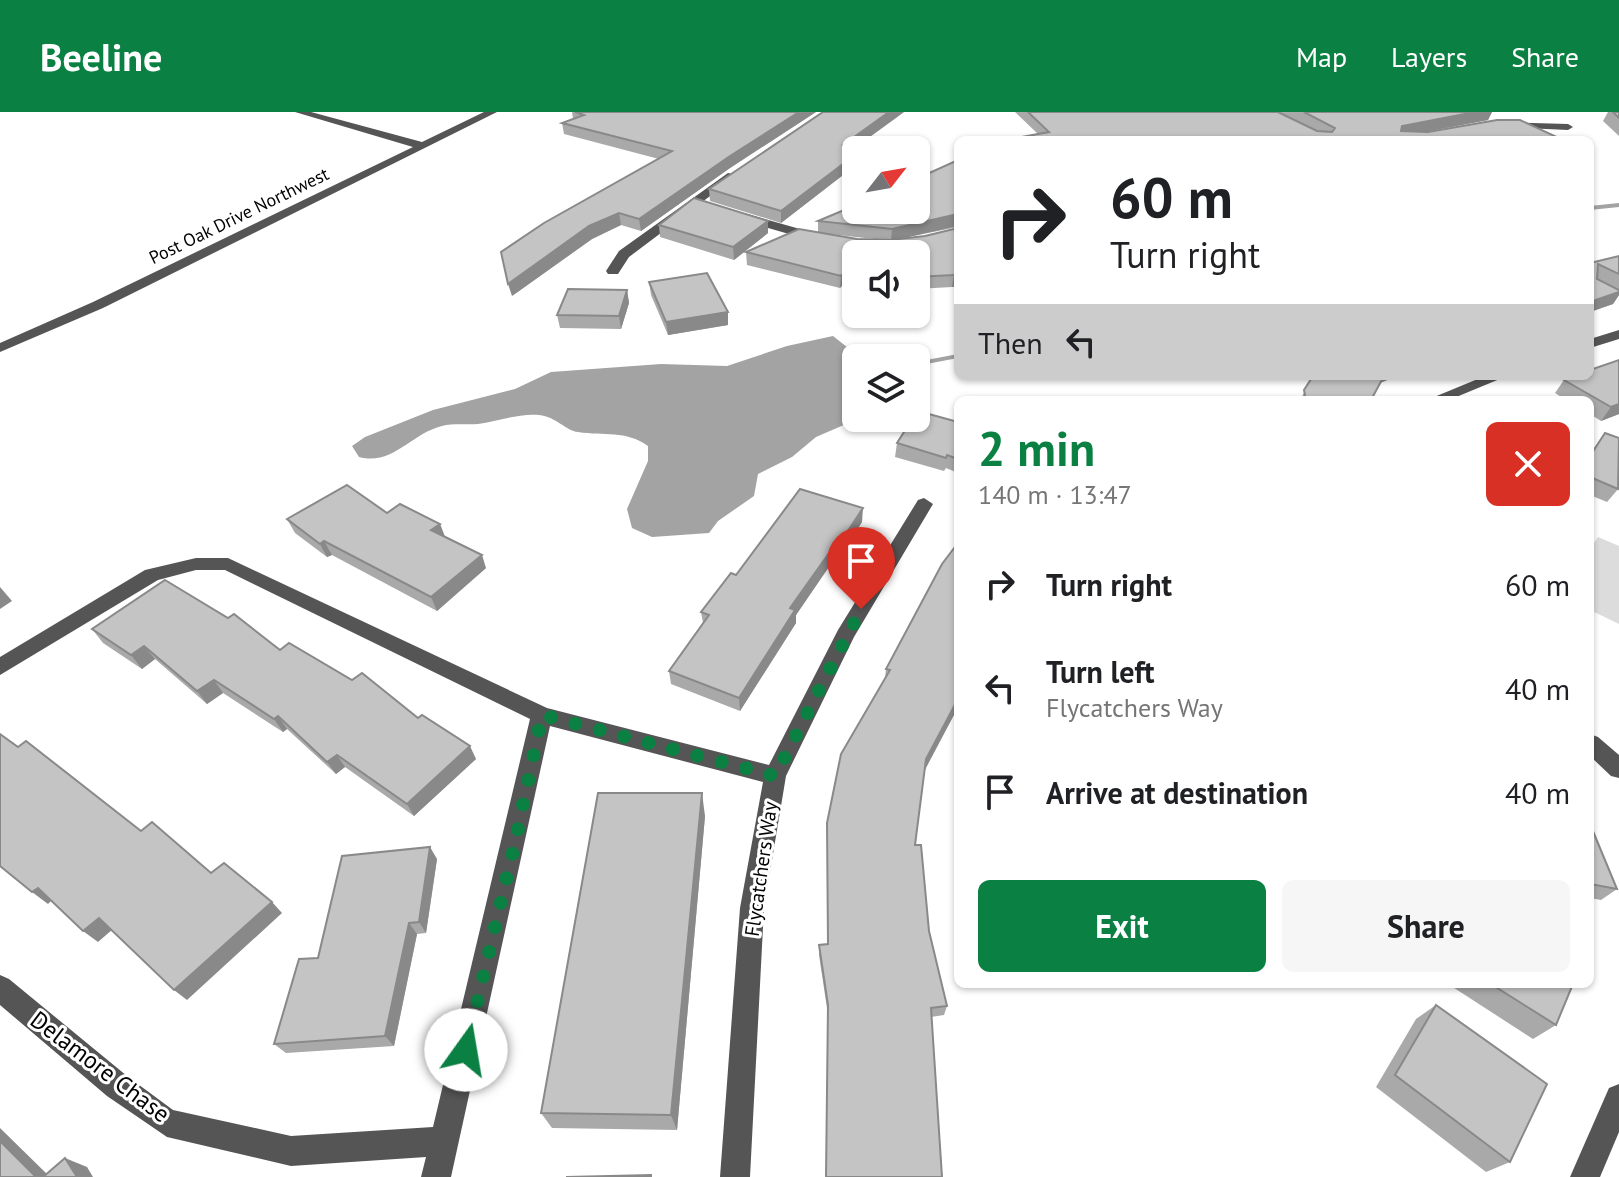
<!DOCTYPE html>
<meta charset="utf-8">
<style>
:root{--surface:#fff;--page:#f6f6f6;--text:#202124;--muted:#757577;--accent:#0b8043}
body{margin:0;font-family:"PT Sans",sans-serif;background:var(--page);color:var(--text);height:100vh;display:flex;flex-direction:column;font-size:30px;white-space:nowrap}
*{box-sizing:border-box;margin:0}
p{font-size:26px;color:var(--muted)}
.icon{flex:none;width:44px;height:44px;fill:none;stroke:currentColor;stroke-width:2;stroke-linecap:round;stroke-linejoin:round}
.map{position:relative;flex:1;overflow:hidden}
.side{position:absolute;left:954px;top:284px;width:640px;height:592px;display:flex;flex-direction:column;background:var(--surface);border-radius:12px;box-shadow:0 2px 6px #0004}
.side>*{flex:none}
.guide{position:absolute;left:954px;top:24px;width:640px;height:244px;border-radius:12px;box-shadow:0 2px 6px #0004;background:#fff;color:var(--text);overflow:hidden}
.needle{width:52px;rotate:59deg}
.tools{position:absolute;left:842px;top:24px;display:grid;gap:16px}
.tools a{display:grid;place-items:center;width:88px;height:88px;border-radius:12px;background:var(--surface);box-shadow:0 2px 6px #0004;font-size:40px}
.pin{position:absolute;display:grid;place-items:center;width:68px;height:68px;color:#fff;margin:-82px -34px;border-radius:50% 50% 50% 0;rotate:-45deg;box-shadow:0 0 8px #0007}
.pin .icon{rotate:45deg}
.me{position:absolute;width:88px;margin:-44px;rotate:13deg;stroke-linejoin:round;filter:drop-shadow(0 0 6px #0008)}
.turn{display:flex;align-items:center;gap:28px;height:168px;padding:0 24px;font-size:36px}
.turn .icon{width:104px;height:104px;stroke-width:2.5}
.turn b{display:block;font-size:56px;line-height:68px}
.then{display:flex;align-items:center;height:76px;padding:0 24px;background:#0003;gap:16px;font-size:30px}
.round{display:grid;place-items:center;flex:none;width:84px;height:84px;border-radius:12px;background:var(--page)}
.headline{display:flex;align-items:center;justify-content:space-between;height:136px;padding:0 24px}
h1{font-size:48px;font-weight:700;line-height:60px;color:var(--accent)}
.primary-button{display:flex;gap:16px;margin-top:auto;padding:16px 24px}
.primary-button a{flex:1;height:92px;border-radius:12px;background:var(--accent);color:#fff;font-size:32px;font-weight:700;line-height:92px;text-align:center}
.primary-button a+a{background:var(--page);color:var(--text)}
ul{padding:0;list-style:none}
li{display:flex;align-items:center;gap:24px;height:104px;padding:0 24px}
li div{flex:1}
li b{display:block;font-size:30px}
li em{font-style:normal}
header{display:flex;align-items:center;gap:48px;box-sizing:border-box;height:112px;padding:0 40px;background:var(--accent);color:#fff}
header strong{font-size:38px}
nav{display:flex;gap:44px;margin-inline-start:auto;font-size:28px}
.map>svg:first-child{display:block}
</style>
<header>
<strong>Beeline</strong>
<nav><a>Map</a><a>Layers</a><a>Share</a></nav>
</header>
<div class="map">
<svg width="1619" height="1065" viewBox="0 0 1619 1065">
<rect width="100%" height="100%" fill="#fff"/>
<!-- green -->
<path fill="#dcdcdc" d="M1598 425 1619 434V512L1590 498V437Z"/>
<!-- water -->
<path fill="#a3a3a3" d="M833 224 861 246H856V306H860L816 325 792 345 758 362 754 384 718 409 709 421 652 425 632 416 627 397 648 349V334C626 318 604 324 578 320 566 319 557 305 539 303 520 301 498 309 478 312 467 313 453 311 442 314 410 322 393 354 359 345L352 334 365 325 433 298 515 277 551 260 661 252 727 254 787 234Z"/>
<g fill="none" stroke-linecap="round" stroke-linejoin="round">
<!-- stream -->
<g fill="#a3a3a3" fill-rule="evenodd">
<path d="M1619 91V95L1590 98V94Z"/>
<path d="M958 242V246L916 254V250Z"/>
</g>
<!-- minor -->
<g fill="#555" fill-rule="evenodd">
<path d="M295 0H311L422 30 484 0H497L103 196 0 240V231L93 190 413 35Z"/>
<path d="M1504 10 1568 12 1573 15 1568 18 1500 15 1499 13Z"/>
<path d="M728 61 738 63 629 145 618 162H608L606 159 619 139Z"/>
<path d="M744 101 821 123 823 126 817 130 740 108V102Z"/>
<path d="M1619 218V227L1590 236V227Z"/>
<path d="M1485 264H1507L1449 288H1427Z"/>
<path d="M924 386 933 392 854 525 786 664 764 796 750 1065H720L740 796 763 670 550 614 451 1065H421L426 1045 291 1054 167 1025 107 984 0 893V863L9 867 127 964 173 998 291 1024 433 1015 530 607 225 458H196L158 468 0 563V545L145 458 196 446H228L547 596 769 653 838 518 918 388Z"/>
<path d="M1590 622 1598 625 1619 643V666L1611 664 1590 644Z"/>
<path d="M1619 972V1020L1600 1065H1570L1609 976Z"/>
</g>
</g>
<!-- wall -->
<g fill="#a9a9a9" fill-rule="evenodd">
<path d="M572 0H816L730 56 641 119 621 113 592 127 512 184 659 47 564 22 562 11 573 7Z"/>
<path d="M904 0 855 36 856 53 781 111 710 89 709 77Z"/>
<path d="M1015 0H1492L1488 8 1426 20 1559 26 1558 28H1005L1038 22Z"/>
<path d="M1608 0H1619V24L1603 9Z"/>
<path d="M958 48V115L903 126 925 124 958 116V174L952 175 916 177V142H875L874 140 873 142H856L840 176 747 153 746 140 818 120V109ZM830 122 856 125 875 127H857Z"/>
<path d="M768 109V121L734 148 660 125 659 113Z"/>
<path d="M1619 144V183L1613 192 1590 200V151Z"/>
<path d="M649 170 728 213 668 223 651 183Z"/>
<path d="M627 178 629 191 621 217 560 216 557 203Z"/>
<path d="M1619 248V302L1601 309 1590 302V288H1566L1555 281 1564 268Z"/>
<path d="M1313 264H1397L1380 271 1371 288H1300Z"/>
<path d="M958 310V361L946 356 944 359 895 345 897 331Z"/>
<path d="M1605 321 1619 376 1607 390 1590 383V342Z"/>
<path d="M387 401 440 412 445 425 486 456 437 499 332 443 327 445 295 421 287 407Z"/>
<path d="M862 410 840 444 837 443 796 503V511L740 599 671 572 669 559 703 511 701 500Z"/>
<path d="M958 431V599H956L925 658 915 733 929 819 947 894 944 903 931 905 828 903 819 843V833L827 832 885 566 886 557Z"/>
<path d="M92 517 280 538 352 568 418 606 476 647 414 704 345 655 336 662 287 617 283 620 223 581 207 592 155 547 142 557 103 531Z"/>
<path d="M705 704 677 1018 552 1016 541 1001Z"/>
<path d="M1590 712 1617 777 1601 788 1590 786Z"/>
<path d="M437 747 426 821 417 822 394 934 286 941 274 932 318 846Z"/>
<path d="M1448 872H1573L1556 913 1533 927Z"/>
<path d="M1436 893 1510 1050 1486 1060 1376 975 1416 907Z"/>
</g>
<!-- shaded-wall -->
<g fill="#898989">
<path d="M799 0H816L730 56 641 119 639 107 730 44Z"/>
<path d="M889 0H904L843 44V33Z"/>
<path d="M1475 0H1492L1488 8 1397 25 1402 14Z"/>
<path d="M856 42V53L781 111V99Z"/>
<path d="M619 101 621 113 592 127 512 184 508 172 589 114Z"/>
<path d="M958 102 957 114 891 129 892 117Z"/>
<path d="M768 109V121L734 148 733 135Z"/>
<path d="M875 128 874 140 873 142H861Z"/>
<path d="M856 148V160L840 176 841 164Z"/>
<path d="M958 161V174L952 175 954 163Z"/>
<path d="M627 178 629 191 621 217 619 204Z"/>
<path d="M1619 180V183L1613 192 1590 200V190Z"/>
<path d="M728 200V213L668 223 666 210Z"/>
<path d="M1384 264H1397L1380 271Z"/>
<path d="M1619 292V302L1601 309 1611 295Z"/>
<path d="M863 396 862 410 840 444V431Z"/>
<path d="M440 412 445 425 431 418Z"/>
<path d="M324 429 332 443 327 445 320 432Z"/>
<path d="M837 430V443L796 503V511L740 599 739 586 790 496Z"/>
<path d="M482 443 486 456 437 499 431 485Z"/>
<path d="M0 475 12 489 0 497Z"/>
<path d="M144 534 155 547 142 557 131 543Z"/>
<path d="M214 568 223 581 207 592 197 579Z"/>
<path d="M958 587 956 599 924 659 926 647Z"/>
<path d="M278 604 287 617 283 620 274 607Z"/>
<path d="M470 634 476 647 414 704 407 692Z"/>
<path d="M337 643 345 655 336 662 327 650Z"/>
<path d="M702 681 705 704 677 1018 671 1003Z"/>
<path d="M430 735 437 747 426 821 419 810Z"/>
<path d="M38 776 53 787 48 792 32 780Z"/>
<path d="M272 790 282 801 187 888 174 878Z"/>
<path d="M99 806 113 817 98 830 83 819Z"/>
<path d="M409 811 417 822 394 934 385 924Z"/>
<path d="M0 1016 50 1065H36L0 1029Z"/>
<path d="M65 1046 87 1055 93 1065H77Z"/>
</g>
<!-- building -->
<g fill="#c4c4c4" stroke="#898989" stroke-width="2">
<path d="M575 0H799L730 44 639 107 619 101 589 114 508 172 501 140 544 111 672 39 562 11 584 3Z"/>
<path d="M823 0H889L843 33 862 37 856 38V42L781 99 709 77Z"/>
<path d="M1028 0H1278L1317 19 1332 20 1335 16 1304 0H1475L1402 14 1401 19 1428 20 1497 8H1520L1559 26 1549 28H1005L1049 20Z"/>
<path d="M1613 0H1619V6Z"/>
<path d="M958 48V102L892 117 818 109 856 93V98H916V67Z"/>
<path d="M694 86 768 109 733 135 659 113Z"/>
<path d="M958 116V161L954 163 916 165V142H880L875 128 861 142H856V148L841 164 746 140 799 117 857 127 890 128 925 124Z"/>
<path d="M1619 144V162L1598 152 1597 167 1619 178V180L1590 190V151Z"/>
<path d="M707 161 728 200 666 210 649 170Z"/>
<path d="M568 177 627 178 619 204 557 203Z"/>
<path d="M1619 248V292L1611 295 1564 268 1575 264H1590V258Z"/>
<path d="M1313 264H1384L1371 288H1306L1304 278Z"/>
<path d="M918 299 958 310V347L947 343 946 346 897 331 913 306H916Z"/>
<path d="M1605 321 1619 326 1618 377 1590 365V344Z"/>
<path d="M347 373 387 401 400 392 440 412 431 418 482 443 431 485 324 429 320 432 287 407Z"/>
<path d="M800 377 863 396 840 431 837 430 790 496 795 498 739 586 669 559 709 503 701 500 731 461 736 463Z"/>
<path d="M958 431V587L926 647 915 733H921L929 819 947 894 931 896 942 1065H826L828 893 819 833 828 832 827 711 841 642 890 558 886 557 942 452Z"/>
<path d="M165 468 228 506 234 502 280 538 289 531 352 568 362 561 418 606 422 603 470 634 407 692 337 643 327 650 278 604 274 607 214 568 197 579 144 534 131 543 92 517Z"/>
<path d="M0 622 18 635 26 629 141 719 152 710 211 761 224 751 272 790 174 878 99 806 83 819 38 776 32 780 0 754Z"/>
<path d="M598 681H702L671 1003 541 1001Z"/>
<path d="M1590 712 1617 777 1590 772Z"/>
<path d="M430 735 419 810 409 811 385 924 274 932 299 847 318 846 342 744Z"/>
<path d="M1491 872H1573L1556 913Z"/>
<path d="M1436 893 1547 972 1510 1050 1395 963Z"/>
<path d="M0 1029 36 1065H0Z"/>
<path d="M65 1046 77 1065H43Z"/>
<path d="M651 1063V1065H566Z"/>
</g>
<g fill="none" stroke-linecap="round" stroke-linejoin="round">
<!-- route -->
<path stroke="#0b8043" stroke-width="14" stroke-dasharray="0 25.2" d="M466 938 516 726 542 603 775 664 861 497"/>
</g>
<g text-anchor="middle" stroke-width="6" stroke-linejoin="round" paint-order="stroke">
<!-- far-street labels -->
<g font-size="18" fill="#000" stroke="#fff">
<text transform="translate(239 104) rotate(-26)" y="6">Post Oak Drive Northwest</text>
</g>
<!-- street labels -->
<g font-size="20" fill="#000" stroke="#fff">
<text transform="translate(761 757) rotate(-82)" y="7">Flycatchers Way</text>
</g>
<!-- near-street labels -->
<g font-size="24" fill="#000" stroke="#fff">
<text transform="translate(100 955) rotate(37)" y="8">Delamore Chase</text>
</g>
</g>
</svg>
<div class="tools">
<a><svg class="needle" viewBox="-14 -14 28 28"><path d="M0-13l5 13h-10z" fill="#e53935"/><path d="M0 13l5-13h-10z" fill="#757577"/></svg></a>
<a><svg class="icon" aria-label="sound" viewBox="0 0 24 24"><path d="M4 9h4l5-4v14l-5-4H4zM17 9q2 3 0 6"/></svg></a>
<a><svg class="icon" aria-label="layers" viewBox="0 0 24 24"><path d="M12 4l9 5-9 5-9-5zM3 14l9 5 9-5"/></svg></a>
</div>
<div class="pin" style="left:861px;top:497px;background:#d93025"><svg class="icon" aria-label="arrive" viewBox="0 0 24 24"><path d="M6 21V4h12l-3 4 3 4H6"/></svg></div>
<svg class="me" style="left:466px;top:938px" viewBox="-20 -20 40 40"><circle r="19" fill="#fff"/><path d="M0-13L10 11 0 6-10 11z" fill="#0b8043"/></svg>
<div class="guide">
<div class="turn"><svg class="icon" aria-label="right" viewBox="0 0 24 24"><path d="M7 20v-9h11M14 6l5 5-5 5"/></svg><div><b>60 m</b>Turn right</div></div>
<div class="then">Then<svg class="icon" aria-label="left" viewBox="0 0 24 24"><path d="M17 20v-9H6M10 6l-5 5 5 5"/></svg></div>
</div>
<section class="side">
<div class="headline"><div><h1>2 min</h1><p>140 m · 13:47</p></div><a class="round" style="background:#d93025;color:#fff"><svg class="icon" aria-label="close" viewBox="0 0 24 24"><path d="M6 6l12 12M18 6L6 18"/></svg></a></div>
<ul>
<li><svg class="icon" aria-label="right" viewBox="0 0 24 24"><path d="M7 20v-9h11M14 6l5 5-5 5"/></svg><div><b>Turn right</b></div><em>60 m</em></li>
<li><svg class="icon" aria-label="left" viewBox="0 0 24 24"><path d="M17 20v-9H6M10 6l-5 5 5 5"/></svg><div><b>Turn left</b><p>Flycatchers Way</p></div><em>40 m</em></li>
<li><svg class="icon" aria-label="arrive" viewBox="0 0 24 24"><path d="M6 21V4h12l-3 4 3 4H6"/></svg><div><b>Arrive at destination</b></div><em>40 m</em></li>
</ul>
<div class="primary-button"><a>Exit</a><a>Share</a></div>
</section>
</div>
